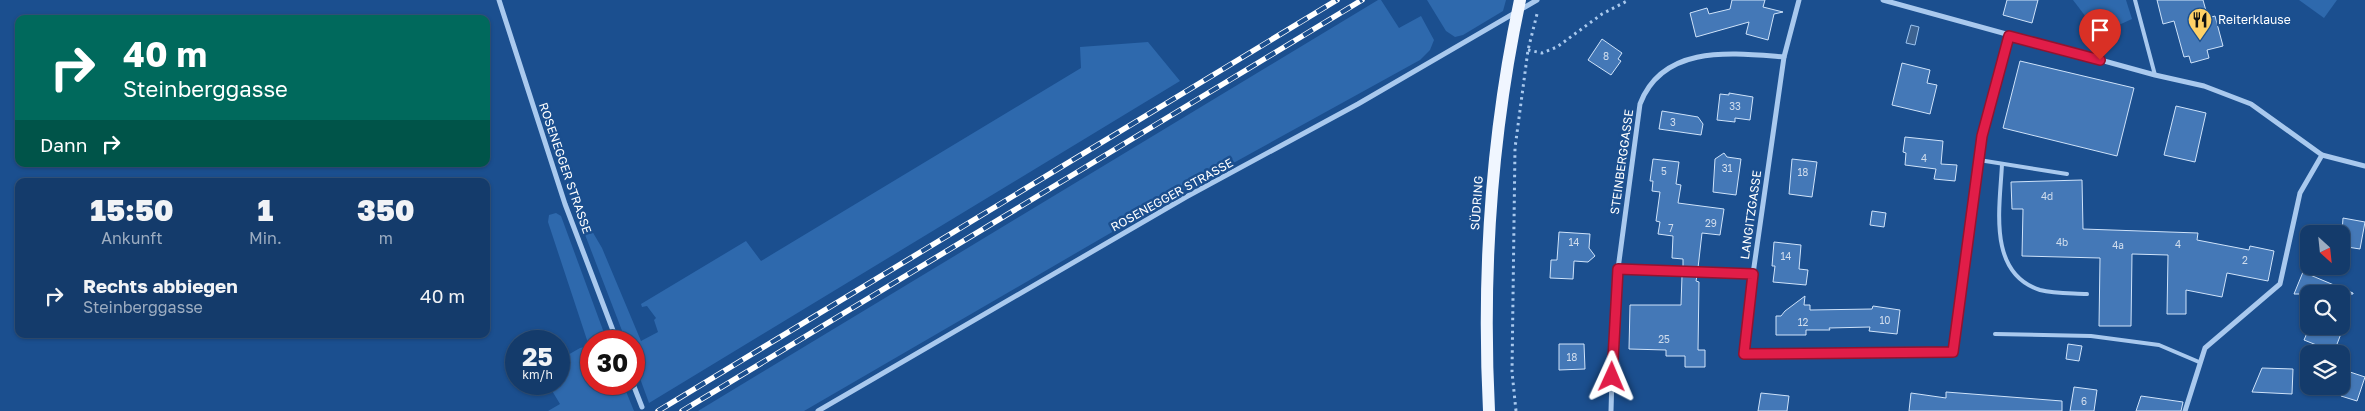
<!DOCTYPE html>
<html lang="de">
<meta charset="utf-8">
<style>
:root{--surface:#143b6b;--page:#1d4271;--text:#f1f3f6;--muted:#9dadc1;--line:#33557e}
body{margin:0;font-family:"Golos Text",sans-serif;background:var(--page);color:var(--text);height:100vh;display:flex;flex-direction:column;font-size:19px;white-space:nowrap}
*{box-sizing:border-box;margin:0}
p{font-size:16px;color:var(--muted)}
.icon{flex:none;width:28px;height:28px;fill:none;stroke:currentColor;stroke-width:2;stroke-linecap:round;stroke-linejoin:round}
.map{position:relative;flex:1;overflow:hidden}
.sheet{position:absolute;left:15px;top:178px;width:475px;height:160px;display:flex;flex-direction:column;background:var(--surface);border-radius:10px;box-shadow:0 1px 4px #0004,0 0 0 1px var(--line)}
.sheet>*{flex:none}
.hud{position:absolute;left:15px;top:15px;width:475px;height:152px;border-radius:10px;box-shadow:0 1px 4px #0004,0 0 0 1px var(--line);background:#00695c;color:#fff;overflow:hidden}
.needle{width:32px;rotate:153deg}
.fabs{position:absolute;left:2300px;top:225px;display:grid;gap:10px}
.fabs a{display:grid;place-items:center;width:50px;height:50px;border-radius:10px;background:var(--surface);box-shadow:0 1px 4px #0004,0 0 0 1px var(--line);font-size:25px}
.speed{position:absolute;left:505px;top:330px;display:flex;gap:10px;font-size:25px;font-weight:700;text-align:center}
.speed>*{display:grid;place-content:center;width:65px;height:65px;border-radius:50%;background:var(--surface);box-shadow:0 1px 4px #0004,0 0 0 1px var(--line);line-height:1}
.speed small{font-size:12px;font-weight:400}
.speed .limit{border:8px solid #d22;background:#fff;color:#111}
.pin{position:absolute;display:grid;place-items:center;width:42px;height:42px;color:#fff;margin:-51px -21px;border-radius:50% 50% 50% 0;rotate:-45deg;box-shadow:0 0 5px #0007}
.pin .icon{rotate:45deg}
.me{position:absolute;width:55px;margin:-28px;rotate:1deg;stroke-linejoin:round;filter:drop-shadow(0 0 4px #0008)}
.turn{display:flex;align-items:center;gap:18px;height:105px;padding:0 25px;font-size:22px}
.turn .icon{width:65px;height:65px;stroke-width:2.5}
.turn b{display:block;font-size:35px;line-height:42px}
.then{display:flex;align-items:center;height:48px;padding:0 25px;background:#0003;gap:10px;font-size:19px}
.eta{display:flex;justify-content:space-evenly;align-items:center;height:85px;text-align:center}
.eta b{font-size:30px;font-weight:800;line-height:35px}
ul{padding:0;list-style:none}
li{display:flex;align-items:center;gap:15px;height:65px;padding:0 25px}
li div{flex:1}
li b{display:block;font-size:19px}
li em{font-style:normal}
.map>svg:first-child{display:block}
</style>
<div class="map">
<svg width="2365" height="411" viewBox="0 0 2365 411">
<rect width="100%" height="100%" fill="#1b4f8f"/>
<!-- green -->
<g fill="#2e69ad">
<path d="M1378 0H1381L1399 28 1421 16 1434 40 1430 50 1420 60 1188 188 804 411H698Z"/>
<path d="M1427 0H1506L1503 11 1463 35 1455 37 1446 31Z"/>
<path d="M2073 0H2126L2132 19 2099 34Z"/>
<path d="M2299 0H2337L2324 18Z"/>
<path d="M1148 42 1180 81 649 403 634 362V341H626L579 219H585L602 248 641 341 658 332 654 320 656 318 647 306 642 307 641 304 746 241 761 261 1081 68 1080 47Z"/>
<path d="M556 213 561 216 607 341H591V384H623L634 411H548L560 404 548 384H559V360L580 348 589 346 548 222 549 215Z"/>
</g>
<!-- water -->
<path fill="#3c6290" stroke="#9cc4f0" d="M1911 25 1919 27 1915 45 1906 43Z"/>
<!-- building -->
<g fill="#4478b7" stroke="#cfe3fa">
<path d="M1732 0H1765L1763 7 1783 12 1774 14 1768 40 1746 34 1749 22 1696 37 1690 13 1707 8 1709 14 1730 9Z"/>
<path d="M2007 0H2038L2032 23 2003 15Z"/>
<path d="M2157 0H2203L2208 18 2215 16 2223 46 2207 50 2209 58 2191 63 2189 56 2184 57 2174 21 2163 24Z"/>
<path d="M1602 39 1622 53 1618 59 1621 61 1611 75 1588 60Z"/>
<path d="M2020 61 2134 88 2117 156 2003 128Z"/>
<path d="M1902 63 1930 70 1927 83 1937 85 1930 114 1892 105Z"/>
<path d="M1729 93 1753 97 1750 120 1735 118V122L1717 120 1720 94 1729 95Z"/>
<path d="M2176 106 2206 113 2195 162 2164 155Z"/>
<path d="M1662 111 1698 117 1703 124 1701 135 1659 129Z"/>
<path d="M1905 137 1943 141 1941 164 1957 165 1955 181 1934 179 1936 169 1905 165 1906 153 1903 152Z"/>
<path d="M1724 153 1727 157 1741 159 1736 195 1713 192 1715 159Z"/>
<path d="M1653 159 1679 162 1676 184 1681 185 1678 203 1724 209 1720 235 1702 233 1698 268 1683 267V259L1672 258 1673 236 1658 234 1660 222 1656 221 1660 192 1652 191 1653 181H1650Z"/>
<path d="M1792 159 1817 162 1812 197 1789 194Z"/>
<path d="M2082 180 2083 229 2198 233 2197 240 2249 250 2250 246 2274 251 2268 281 2227 273 2222 297 2186 290V314H2167L2168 255 2132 254 2131 326H2099L2100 258 2022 256 2023 209H2012L2011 182Z"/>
<path d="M1872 211 1886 213 1884 227 1870 225Z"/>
<path d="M2343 218 2365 222 2360 249 2341 246Z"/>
<path d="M1559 232 1590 234 1589 248 1595 256 1588 262 1574 261 1573 279 1550 278 1551 260H1557Z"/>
<path d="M1774 242 1801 245 1799 269 1808 270 1806 285 1773 282 1775 266H1772Z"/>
<path d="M2303 272 2353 293V294H2294Z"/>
<path d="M1682 276H1697L1696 281 1699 282 1698 350H1705V367H1685V356H1666V350L1629 349 1630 305H1681Z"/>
<path d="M1805 296 1804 305H1810V310L1872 309 1873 306 1900 310 1897 334 1869 331 1870 327 1829 328 1830 330H1806V335H1776V316H1781L1785 311Z"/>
<path d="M2310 326H2330L2342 331 2334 352 2304 340Z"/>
<path d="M1559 344H1584L1585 369 1559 370Z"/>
<path d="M2068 344 2082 346 2079 361 2066 359Z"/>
<path d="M2262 368 2293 369 2292 394 2252 392Z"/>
<path d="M2341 369 2365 377 2357 401 2341 396Z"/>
<path d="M2074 387 2097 390 2094 411H2070Z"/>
<path d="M1946 392 2062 401V411H1909L1911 393 1946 398Z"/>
<path d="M1761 393 1789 396 1787 411H1758Z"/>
<path d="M2141 396 2183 402 2181 411H2136Z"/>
</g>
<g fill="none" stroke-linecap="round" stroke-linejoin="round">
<!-- path -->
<g stroke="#a9c9ee" stroke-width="3" stroke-dasharray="2.5 4" stroke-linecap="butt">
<path d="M1528 50 1542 53 1557 47 1602 14 1629 0"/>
<path d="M1516 411 1512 372 1515 148 1528 50 1537 14"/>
</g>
<!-- service -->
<g stroke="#a9c9ee" stroke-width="4">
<path d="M2135 0 2155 75"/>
<path d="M1979 160 2067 174"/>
<path d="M2002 164C2000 207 1987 273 2040 290 2055 294 2072 293 2087 294"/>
<path d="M1995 334 2091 336 2159 345 2199 362"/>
</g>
<!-- minor -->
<g stroke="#a9c9ee" stroke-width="5">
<path d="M499 0 565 204 617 341"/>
<path d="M1799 0 1784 57 1753 274 1744 354 1953 352 1982 137 2009 35"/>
<path d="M1883 0 2155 75 2204 86 2251 104 2322 155 2365 166"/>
<path d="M1753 274 1618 269 1640 104C1663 44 1732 53 1784 57"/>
<path d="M633 384 642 407"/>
<path d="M818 411 1186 197 1358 104 1537 0"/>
<path d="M1611 411 1614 309 1618 269"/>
<path d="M2185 411 2205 348 2280 284 2300 193 2322 155"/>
</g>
<!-- primary -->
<path stroke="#f0f6ff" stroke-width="12" d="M1489 411C1482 273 1491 136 1520 0"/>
<defs>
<g id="rail">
<path d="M658 411 1337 0"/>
<path d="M682 411 1362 0"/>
</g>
</defs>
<!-- rail casing -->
<use href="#rail" stroke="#fff" stroke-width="5.5"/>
<!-- rail -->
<use href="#rail" stroke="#1b4f8f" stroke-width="4" stroke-dasharray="11" stroke-linecap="butt"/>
</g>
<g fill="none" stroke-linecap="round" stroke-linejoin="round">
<defs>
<path id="route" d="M1612 377 1618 269 1753 274 1744 354 1953 352 1982 136 2009 36 2100 60"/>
</defs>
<!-- route casing -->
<use href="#route" stroke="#92132f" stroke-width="12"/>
<!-- route -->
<use href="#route" stroke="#e11d48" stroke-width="9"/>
</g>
<!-- icons -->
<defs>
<symbol id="restaurant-pin" viewBox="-11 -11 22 30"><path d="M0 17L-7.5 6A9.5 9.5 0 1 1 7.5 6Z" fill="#ffd166" stroke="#1b4f8f"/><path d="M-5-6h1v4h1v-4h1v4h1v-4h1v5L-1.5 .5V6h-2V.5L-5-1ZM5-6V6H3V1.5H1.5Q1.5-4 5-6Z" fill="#111"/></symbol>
</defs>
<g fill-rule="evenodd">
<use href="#restaurant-pin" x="2186" y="6" width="28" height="38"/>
</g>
<g text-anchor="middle" stroke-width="5" stroke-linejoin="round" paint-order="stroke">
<!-- number labels -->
<g font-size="10" fill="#d0dded">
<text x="1606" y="60">8</text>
<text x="1735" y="110">33</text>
<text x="1673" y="126">3</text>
<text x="1924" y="162">4</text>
<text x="1727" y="172">31</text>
<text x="1664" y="175">5</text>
<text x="1803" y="176">18</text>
<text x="2047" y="200">4d</text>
<text x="1711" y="227">29</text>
<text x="1671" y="232">7</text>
<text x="1574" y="246">14</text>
<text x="2062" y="246">4b</text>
<text x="2178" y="248">4</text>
<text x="2118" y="249">4a</text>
<text x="1786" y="260">14</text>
<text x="2245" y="264">2</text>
<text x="1885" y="324">10</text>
<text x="1803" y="326">12</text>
<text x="1664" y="343">25</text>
<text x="1572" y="361">18</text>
<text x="2084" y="405">6</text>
</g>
<!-- poi labels -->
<g font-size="12" fill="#fff" stroke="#1b4f8f" text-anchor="start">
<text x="2218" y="24">Reiterklause</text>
</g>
<!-- street labels -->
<g font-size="12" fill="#fff" stroke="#1b4f8f">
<text transform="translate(1622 162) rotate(-82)" y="4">STEINBERGGASSE</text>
<text transform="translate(565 168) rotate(71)" y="4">ROSENEGGER STRASSE</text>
<text transform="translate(1172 195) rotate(-29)" y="4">ROSENEGGER STRASSE</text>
<text transform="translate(1477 203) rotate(-86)" y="4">SÜDRING</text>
<text transform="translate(1751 215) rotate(-82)" y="4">LANGITZGASSE</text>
</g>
</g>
</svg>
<div class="fabs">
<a><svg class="needle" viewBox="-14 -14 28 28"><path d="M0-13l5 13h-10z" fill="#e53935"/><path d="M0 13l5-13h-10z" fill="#9dadc1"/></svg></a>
<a><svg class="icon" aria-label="search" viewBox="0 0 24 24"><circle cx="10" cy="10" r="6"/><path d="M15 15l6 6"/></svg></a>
<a><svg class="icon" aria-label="layers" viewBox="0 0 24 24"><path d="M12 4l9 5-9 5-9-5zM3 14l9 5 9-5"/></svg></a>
</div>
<div class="speed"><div>25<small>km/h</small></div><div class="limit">30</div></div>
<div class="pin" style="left:2100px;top:60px;background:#d93025"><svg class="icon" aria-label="arrive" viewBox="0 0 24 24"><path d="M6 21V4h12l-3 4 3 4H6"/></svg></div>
<svg class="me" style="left:1612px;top:377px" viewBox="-20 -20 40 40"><path d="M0-17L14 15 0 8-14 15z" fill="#e11d48" stroke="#fff" stroke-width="4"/></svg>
<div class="hud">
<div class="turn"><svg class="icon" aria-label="right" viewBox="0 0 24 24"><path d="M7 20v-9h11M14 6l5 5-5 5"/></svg><div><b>40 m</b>Steinberggasse</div></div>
<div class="then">Dann<svg class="icon" aria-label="right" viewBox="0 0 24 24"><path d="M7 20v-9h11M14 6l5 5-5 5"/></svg></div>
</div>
<section class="sheet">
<div class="eta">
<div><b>15:50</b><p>Ankunft</p></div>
<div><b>1</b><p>Min.</p></div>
<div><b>350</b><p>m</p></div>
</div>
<ul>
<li><svg class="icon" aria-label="right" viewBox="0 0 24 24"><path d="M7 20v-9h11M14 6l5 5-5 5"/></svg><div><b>Rechts abbiegen</b><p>Steinberggasse</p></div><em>40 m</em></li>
</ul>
</section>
</div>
